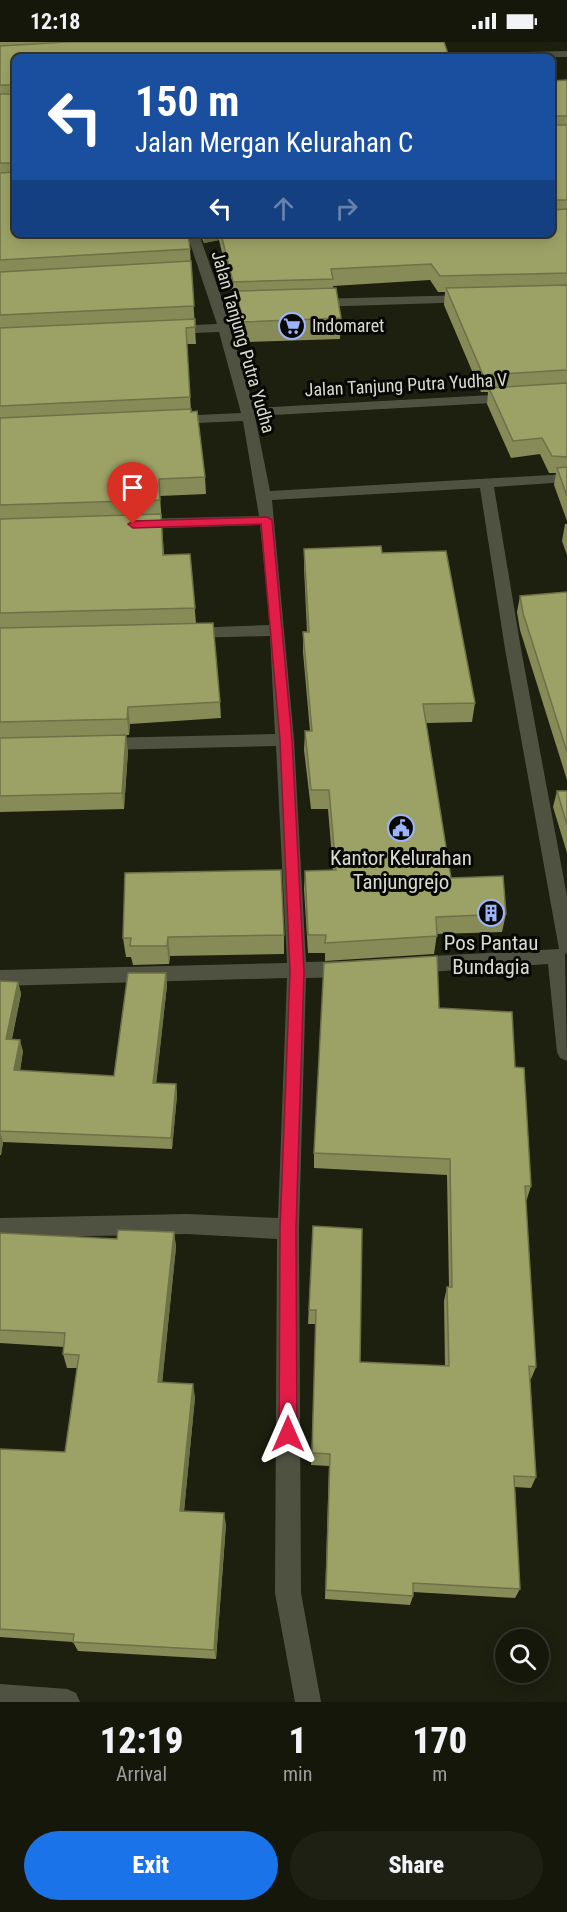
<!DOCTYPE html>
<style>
:root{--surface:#16170b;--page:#1f2014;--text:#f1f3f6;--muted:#9e9f9d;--line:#35362c;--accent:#1a73e8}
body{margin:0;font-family:"Roboto Condensed",sans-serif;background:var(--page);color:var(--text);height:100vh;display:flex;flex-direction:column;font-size:22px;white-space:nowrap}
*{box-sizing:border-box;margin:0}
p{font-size:20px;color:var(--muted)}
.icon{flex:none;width:33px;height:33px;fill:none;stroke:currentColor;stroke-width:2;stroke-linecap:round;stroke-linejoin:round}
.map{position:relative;height:1660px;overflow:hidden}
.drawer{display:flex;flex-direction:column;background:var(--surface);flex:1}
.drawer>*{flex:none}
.hud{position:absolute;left:12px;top:12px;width:543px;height:183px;border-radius:9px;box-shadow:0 3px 15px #0003,0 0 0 2px var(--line);background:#1a4fa0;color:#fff;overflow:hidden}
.tools{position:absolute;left:495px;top:1587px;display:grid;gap:12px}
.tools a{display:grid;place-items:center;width:54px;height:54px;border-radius:50%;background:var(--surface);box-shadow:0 3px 15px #0003,0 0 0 2px var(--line);font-size:30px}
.pin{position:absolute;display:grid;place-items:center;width:51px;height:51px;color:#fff;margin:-62px -26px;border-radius:50% 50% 50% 0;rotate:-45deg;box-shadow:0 0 6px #0007}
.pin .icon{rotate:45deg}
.me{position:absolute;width:66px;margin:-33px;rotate:0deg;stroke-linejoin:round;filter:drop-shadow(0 0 4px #0008)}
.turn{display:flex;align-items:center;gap:21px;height:126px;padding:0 24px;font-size:27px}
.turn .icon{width:78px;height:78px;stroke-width:2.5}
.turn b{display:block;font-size:42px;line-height:51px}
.lanes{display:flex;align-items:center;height:57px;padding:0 24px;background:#0003;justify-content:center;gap:30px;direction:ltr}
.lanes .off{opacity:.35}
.eta{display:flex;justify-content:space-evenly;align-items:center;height:102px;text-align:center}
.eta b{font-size:36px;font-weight:800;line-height:42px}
.button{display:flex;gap:12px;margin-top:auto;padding:12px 24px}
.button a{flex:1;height:69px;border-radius:36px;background:var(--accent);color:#fff;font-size:24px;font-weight:800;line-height:69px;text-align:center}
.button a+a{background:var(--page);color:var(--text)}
.status{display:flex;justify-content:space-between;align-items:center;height:42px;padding:0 30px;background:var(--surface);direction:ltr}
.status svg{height:16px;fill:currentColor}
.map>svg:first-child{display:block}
</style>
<div class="status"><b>12:18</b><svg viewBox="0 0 49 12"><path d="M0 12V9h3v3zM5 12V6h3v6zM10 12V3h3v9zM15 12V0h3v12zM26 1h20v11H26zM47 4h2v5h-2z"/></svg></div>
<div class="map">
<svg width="567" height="1660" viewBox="0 0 567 1660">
<rect width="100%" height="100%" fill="#1d1f0f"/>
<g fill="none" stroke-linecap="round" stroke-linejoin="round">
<!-- street -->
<g fill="#505241" fill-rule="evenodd">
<path d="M567 9V15H448L453 12Z"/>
<path d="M187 192H199L224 263 254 366 510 352 517 356 510 360 255 374 270 449 567 432V440L494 445 521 607 567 854V912L565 911 567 1019 560 1016 557 1010 548 922 413 931 406 929 404 923 406 917 413 915 559 907 505 607 480 446 272 458 294 698 306 920 349 919 356 921 358 927 356 933 349 935 306 936 299 1187 301 1551 321 1660H295L275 1551 277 1197 187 1192 0 1196V1176L187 1172 278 1176 287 936 0 944V928L287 921 276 704 104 708 96 702 104 696 275 692 270 594 190 596 182 591 190 586 270 583 260 483 137 487 130 482 137 477 259 474 243 379 175 382 168 378 175 374 241 371 219 290 172 292 166 288 172 284 217 282Z"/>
<path d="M469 253 473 254V260L314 265 308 261 314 257Z"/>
<path d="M0 1642 67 1647 76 1651 80 1660H0Z"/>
</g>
</g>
<!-- wall -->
<g fill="#868b58">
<path d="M0 0H444L15 15V192L190 207 196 302H187L191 370 205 435 206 452 160 454 164 513 190 512 196 581 220 660 221 676 130 682 129 693 101 694 128 709 124 767 0 770Z"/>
<path d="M567 38V479L554 443 556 431H549L540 412 511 416 487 362 488 350H481L444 263 445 250H438L430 238 333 244 341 276 340 297 244 300 236 269V256H233L219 198 204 201 200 192H552V39Z"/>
<path d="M565 482H567V513L562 499Z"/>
<path d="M304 507 382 511 475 661 472 680 426 681 451 836 506 872 502 890 437 892 434 912 325 919V911H308L304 847 305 829 333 828 328 767H311L304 708 305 689H310L303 610V590H307L304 526Z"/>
<path d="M567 550V738L520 588 517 570 520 554Z"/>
<path d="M557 749H567V811L553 765Z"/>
<path d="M284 893V912L170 914 169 922 133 923 131 915H126L123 896Z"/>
<path d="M166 931 167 943 156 1041 176 1042 177 1053 172 1107 3 1100 1 1113H0V939L18 940 21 952 12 997 23 1009 20 1029 114 1034Z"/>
<path d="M439 966 515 1025 531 1144 526 1160 536 1325 531 1337H530L536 1435 531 1446 515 1445 520 1547 515 1556 413 1550V1554L410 1563 325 1557 329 1424 311 1423 316 1282H308L313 1184 360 1320 445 1324 444 1259 447 1245H449L447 1133 314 1126V1111Z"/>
<path d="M174 1190 176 1205 162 1340 195 1355 184 1469 226 1482 216 1617 78 1609 73 1600 0 1595V1407L65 1410 77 1326H67L63 1312 64 1305 0 1301V1191L117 1197Z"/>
</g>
<!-- shaded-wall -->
<g fill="#6d7147">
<path d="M204 192H219V198L204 201Z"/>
<path d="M128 665 130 682 129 693 127 677Z"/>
<path d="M126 693 128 709 124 767 122 751Z"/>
<path d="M168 895 170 914 169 922 167 904Z"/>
<path d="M166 931 167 943 155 1053 153 1041Z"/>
<path d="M18 940 21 952 9 1009 6 997Z"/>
<path d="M20 998 23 1009 18 1040 14 1028Z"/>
<path d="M176 1042 177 1053 172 1107 171 1096Z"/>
<path d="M0 1089 3 1100 1 1113 0 1110Z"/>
<path d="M174 1190 176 1205 161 1353 158 1340Z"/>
<path d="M193 1342 195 1355 183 1480 180 1469Z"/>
<path d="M224 1471 226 1482 216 1617 214 1608Z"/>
</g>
<!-- building -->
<g fill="#9ca266" stroke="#6d7147" stroke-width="1.5">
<path d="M67 0H444L449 15H15V192H188L190 207 0 218V131L14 130V121H0V52H14V43H0V4Z"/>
<path d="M567 38V74H553V83H567V158H553V168L567 167V231L440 234 431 222 331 227 333 237 233 240 221 192H552V39Z"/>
<path d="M191 219 194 264 0 273V230Z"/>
<path d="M567 243V328L483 333 446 246Z"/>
<path d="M336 246 341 276 243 280 236 249Z"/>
<path d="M195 277V285L186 286 190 355 0 364V286Z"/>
<path d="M567 341V415L552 414 542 396 513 399 489 346Z"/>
<path d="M191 367V370L197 369 205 435 159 437 160 458 0 463V376Z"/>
<path d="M567 425V454L557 426Z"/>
<path d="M161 472 163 513 190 512 195 566 0 571V477Z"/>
<path d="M381 504 382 511 446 509 475 661 423 662 451 836 503 834 506 872 436 875 437 894 325 901 326 893H308L305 829 336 828 329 748H311L305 689H312L303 590H309L304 507Z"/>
<path d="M567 550V710L523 571 520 554Z"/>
<path d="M213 581 220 660 128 665 127 677 0 680V586Z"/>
<path d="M126 693 122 751 0 754V696Z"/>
<path d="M557 749H567V783Z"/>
<path d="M281 828 284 893 168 895 167 904H130L131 896H123L125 831Z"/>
<path d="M437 914 439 966 512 970 515 1025 524 1026 531 1144H525L536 1325 529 1324 536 1435 514 1434 520 1547 413 1541V1554L326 1548 330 1412 312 1411 316 1268H309L313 1184 362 1187 360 1320 449 1324 447 1245H452L450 1117 314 1111 324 921Z"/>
<path d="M128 931H166L153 1041 176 1042 171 1096 0 1089V939L18 940 6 997 20 998 14 1028 114 1034Z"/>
<path d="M118 1188 174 1190 158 1340 193 1342 180 1469 224 1471 214 1608 73 1600 74 1592 0 1587V1407L65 1410 79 1313 63 1312 65 1291 0 1288V1191L117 1197Z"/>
</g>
<!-- route -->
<path fill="#e11d48" stroke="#92132f" stroke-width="1.5" d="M267 475 272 478 292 698 304 930 296 1187 297 1392 294 1398 288 1401 282 1398 279 1392 280 1187 290 930 280 698 261 482 133 486 128 482 133 479Z"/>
<!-- icons -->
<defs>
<symbol id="supermarket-ring" viewBox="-11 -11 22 22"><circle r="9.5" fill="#070803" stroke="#9cb4fd" stroke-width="1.5"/><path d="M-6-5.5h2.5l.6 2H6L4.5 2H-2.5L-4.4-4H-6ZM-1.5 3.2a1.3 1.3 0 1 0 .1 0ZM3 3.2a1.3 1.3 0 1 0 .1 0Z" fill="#9cb4fd"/></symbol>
<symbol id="civic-ring" viewBox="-11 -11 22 22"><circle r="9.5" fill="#070803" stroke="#9cb4fd" stroke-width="1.5"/><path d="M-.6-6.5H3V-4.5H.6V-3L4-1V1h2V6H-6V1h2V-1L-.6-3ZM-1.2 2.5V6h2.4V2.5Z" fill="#9cb4fd"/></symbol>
<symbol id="building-ring" viewBox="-11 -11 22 22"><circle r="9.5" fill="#070803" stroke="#9cb4fd" stroke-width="1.5"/><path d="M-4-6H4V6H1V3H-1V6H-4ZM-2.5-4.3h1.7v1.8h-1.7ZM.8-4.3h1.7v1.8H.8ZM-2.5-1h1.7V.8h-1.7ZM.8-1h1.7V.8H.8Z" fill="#9cb4fd"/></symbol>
</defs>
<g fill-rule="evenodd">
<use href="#supermarket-ring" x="277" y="269" width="30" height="30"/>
<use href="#civic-ring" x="386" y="771" width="30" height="30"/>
<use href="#building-ring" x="476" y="856" width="30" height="30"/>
</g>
<g text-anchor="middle" stroke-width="6" stroke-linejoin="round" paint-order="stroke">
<!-- far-poi labels -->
<g font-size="18" fill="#d9dad0" stroke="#070803" text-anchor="start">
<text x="312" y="290">Indomaret</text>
</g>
<!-- far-street labels -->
<g font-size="18" fill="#d9dad0" stroke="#070803">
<text transform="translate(243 300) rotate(74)" y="6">Jalan Tanjung Putra Yudha</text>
<text transform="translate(406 343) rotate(-3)" y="6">Jalan Tanjung Putra Yudha V</text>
</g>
<!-- poi labels -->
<g font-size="21" fill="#d9dad0" stroke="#070803">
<text x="401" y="823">Kantor Kelurahan<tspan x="401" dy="24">Tanjungrejo</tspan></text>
<text x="491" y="908">Pos Pantau<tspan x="491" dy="24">Bundagia</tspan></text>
</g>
</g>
</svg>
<div class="tools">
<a><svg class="icon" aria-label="search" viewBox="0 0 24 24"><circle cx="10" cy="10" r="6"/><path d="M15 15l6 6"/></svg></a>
</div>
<div class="pin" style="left:133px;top:482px;background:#d93025"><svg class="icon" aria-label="arrive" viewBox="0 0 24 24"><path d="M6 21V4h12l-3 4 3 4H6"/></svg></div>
<svg class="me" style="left:288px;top:1392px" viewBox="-20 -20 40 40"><path d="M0-17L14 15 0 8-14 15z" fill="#e11d48" stroke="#fff" stroke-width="4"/></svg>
<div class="hud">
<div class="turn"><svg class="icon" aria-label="left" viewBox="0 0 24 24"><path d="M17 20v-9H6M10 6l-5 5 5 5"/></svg><div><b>150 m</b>Jalan Mergan Kelurahan C</div></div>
<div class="lanes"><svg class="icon" aria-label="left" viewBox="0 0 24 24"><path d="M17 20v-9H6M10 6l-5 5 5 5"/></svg><svg class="icon off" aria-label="ahead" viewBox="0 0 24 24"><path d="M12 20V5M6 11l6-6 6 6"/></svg><svg class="icon off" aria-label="right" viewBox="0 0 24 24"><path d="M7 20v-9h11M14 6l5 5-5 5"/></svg></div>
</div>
</div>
<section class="drawer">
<div class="eta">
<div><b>12:19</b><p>Arrival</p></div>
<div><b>1</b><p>min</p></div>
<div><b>170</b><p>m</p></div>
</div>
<div class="button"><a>Exit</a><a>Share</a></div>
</section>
